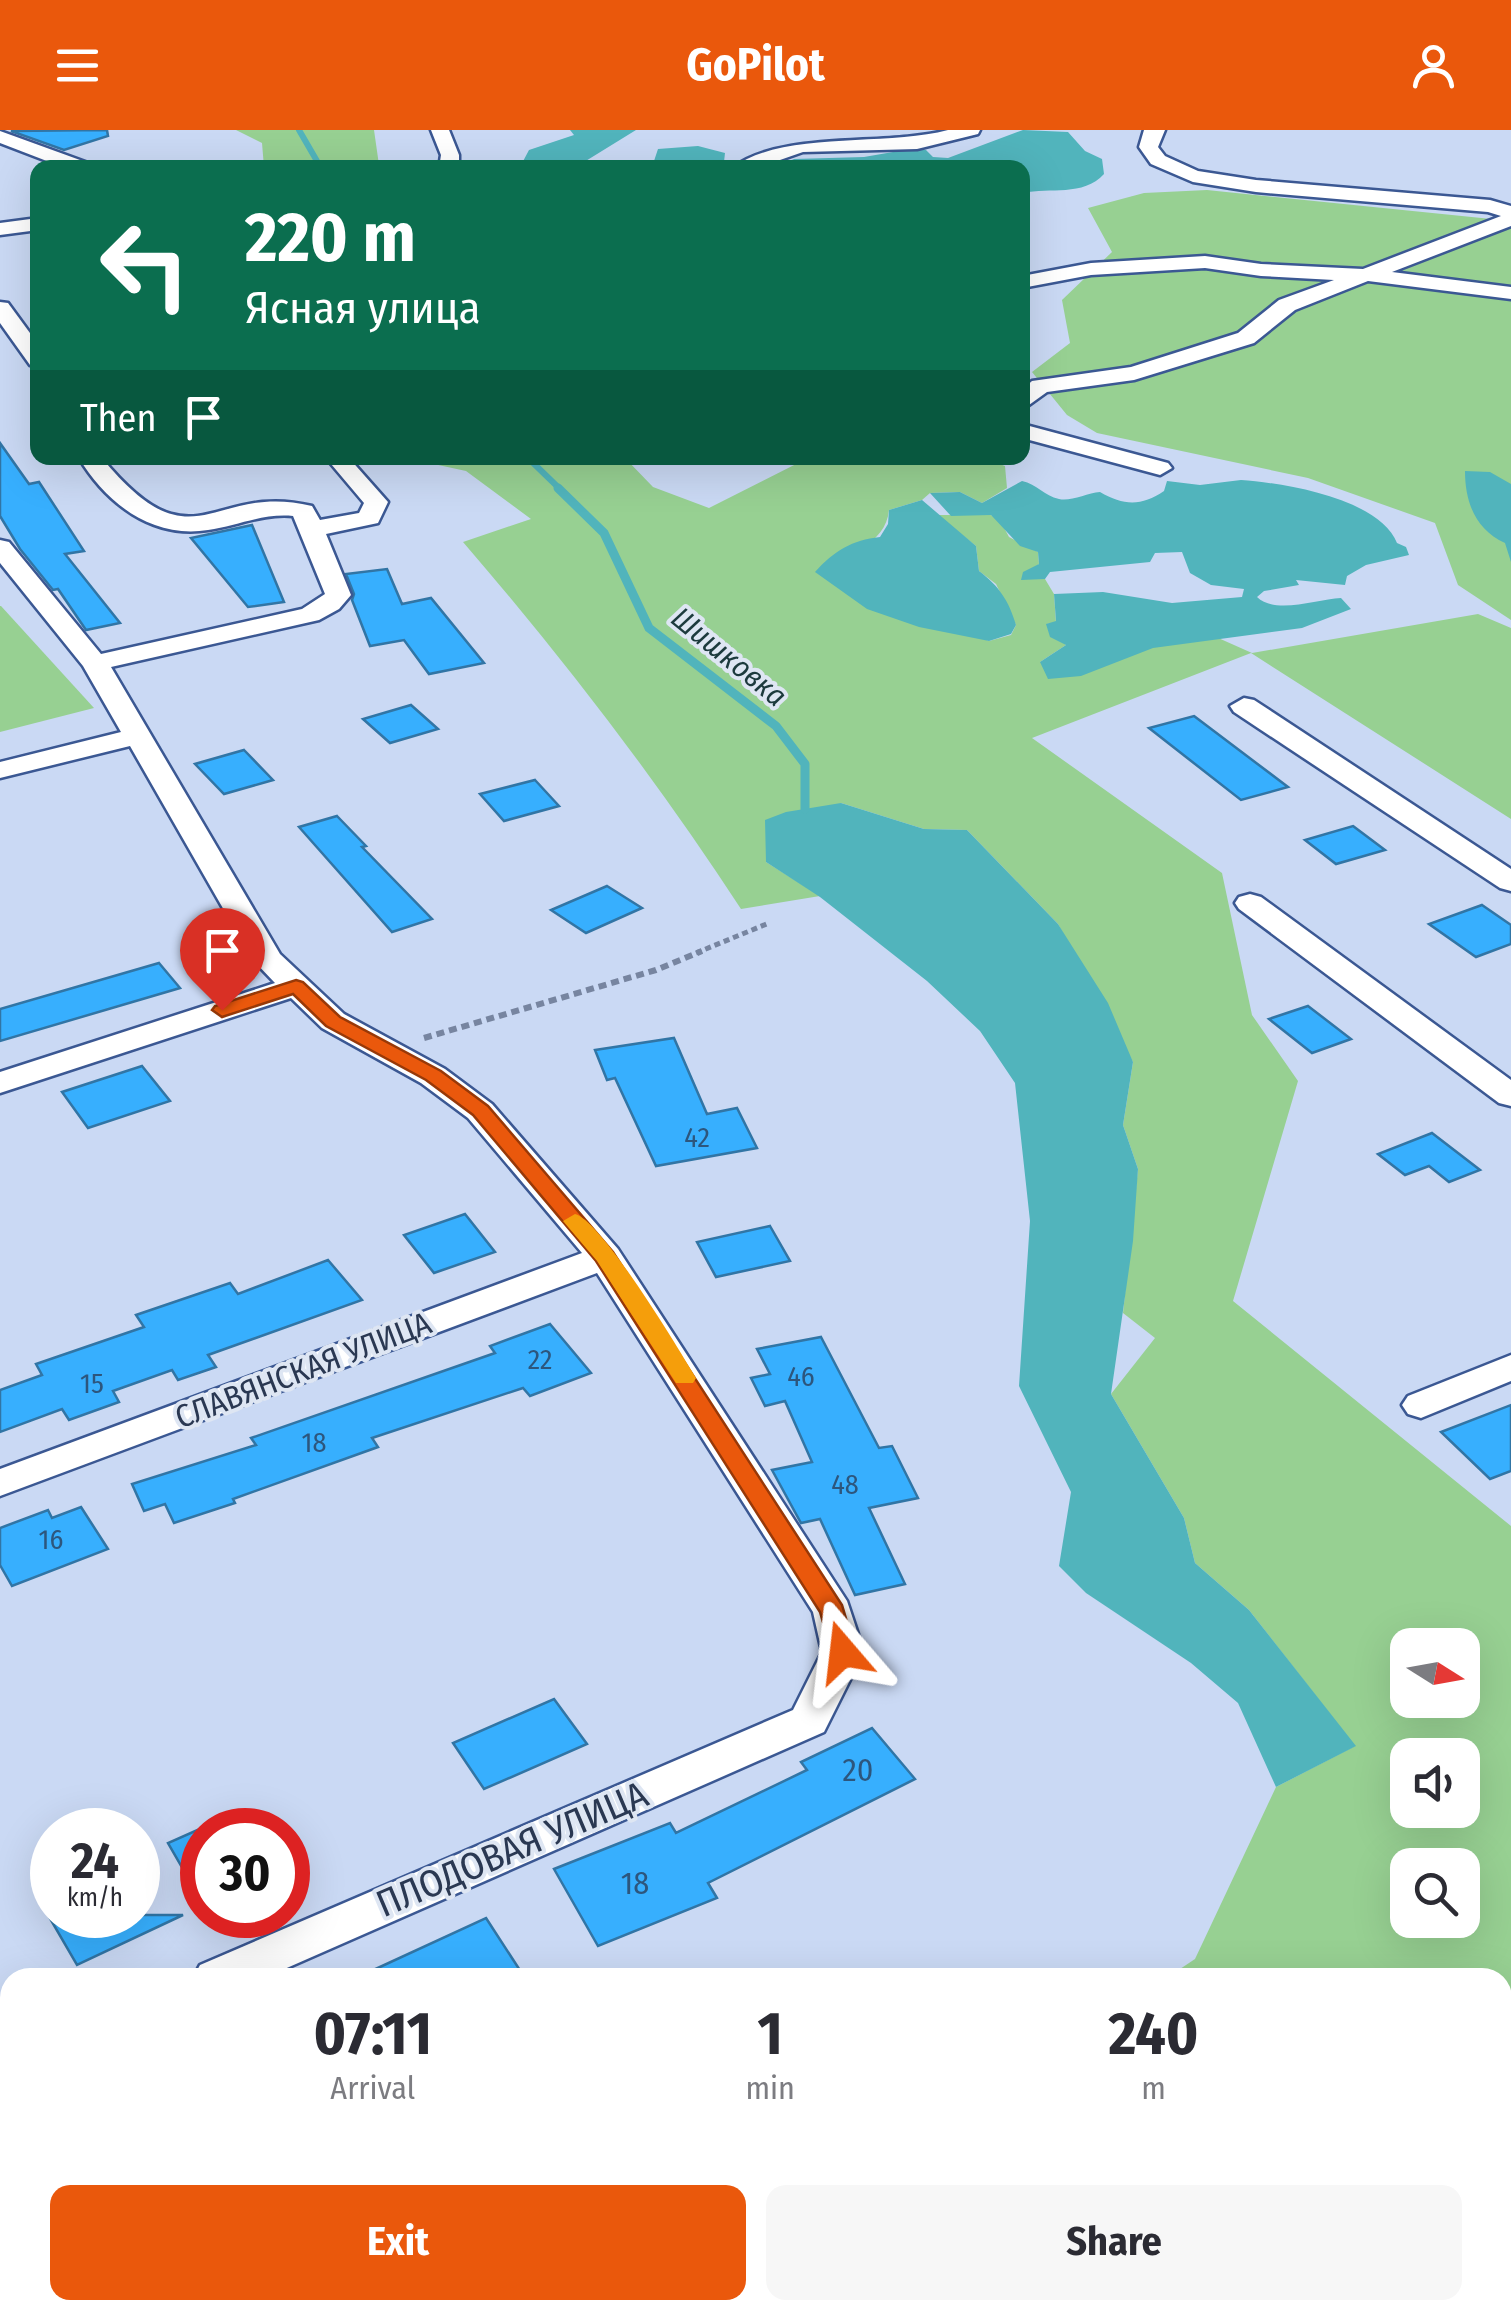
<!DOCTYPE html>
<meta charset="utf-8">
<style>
:root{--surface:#fff;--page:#f7f7f7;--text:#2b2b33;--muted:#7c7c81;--accent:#ea580c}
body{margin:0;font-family:"Fira Sans Condensed",sans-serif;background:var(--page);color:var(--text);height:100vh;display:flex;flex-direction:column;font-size:38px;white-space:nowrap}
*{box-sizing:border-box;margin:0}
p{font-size:32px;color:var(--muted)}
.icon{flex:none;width:55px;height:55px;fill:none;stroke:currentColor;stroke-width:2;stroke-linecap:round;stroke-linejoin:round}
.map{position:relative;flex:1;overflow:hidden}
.panel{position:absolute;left:0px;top:1838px;width:1512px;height:352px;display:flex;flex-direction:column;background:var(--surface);border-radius:30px 30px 0 0;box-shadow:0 10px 40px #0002}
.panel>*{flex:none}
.hud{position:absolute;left:30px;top:30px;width:1000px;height:305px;border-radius:20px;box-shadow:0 10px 40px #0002;background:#0b6e4f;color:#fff;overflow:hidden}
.needle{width:65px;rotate:101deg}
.tools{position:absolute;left:1390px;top:1498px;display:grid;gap:20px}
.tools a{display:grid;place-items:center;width:90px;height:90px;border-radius:20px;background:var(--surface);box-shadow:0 10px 40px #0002;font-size:50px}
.speed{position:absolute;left:30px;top:1678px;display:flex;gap:20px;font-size:50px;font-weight:700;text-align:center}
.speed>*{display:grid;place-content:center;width:130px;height:130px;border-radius:50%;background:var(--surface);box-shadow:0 10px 40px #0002;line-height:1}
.speed small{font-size:25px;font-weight:400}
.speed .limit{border:15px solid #d22;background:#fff;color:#111}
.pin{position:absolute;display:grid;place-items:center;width:85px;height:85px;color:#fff;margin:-102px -42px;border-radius:50% 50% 50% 0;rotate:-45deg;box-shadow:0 0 10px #0007}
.pin .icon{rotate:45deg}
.me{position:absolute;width:110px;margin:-55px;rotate:343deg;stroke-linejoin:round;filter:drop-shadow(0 0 8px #0008)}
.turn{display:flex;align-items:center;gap:35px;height:210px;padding:0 50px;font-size:45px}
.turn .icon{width:130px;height:130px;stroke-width:2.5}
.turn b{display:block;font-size:70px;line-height:85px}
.then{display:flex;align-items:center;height:95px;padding:0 50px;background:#0003;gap:20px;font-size:38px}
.eta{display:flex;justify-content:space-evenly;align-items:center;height:170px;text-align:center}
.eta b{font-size:60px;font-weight:700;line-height:70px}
.cta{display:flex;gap:20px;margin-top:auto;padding:20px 50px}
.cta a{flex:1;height:115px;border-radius:20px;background:var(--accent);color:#fff;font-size:40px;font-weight:700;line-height:115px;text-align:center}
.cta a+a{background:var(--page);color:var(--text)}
header{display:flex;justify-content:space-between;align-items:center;height:130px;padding:0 50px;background:var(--accent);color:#fff;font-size:45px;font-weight:700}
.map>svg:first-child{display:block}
</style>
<header><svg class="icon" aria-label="menu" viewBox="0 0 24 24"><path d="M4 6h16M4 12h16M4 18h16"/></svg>GoPilot<svg class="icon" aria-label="person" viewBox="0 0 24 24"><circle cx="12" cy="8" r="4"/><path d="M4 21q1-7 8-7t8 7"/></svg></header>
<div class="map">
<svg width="1511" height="2188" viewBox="0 0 1511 2188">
<rect width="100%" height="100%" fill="#cad9f4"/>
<!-- green -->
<g fill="#97d092" fill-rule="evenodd">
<path d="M236 0H374L379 35 264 37 262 13Z"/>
<path d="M1207 60 1511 91V490L1458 455 1435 393 1308 348 1097 303 1067 285 1032 242 1070 213 1062 170 1112 122 1088 78 1144 63Z"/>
<path d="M406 328H625L653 357 709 378 808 328H984L1005 336 1007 358 982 373 960 362 930 363 922 370 889 380C886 415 844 427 816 442L840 458 989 511 1011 505 1016 495 996 454 979 441 976 416 937 385H991L1001 392 1009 407 1038 422 1039 434 1022 449H1045L1054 464 1056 492 1047 494 1066 515 1040 532 1216 507 1252 523 1478 484 1511 498V689L1251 523 1032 608 1222 743 1252 885 1298 951 1233 1171 1511 1396V2188H664L676 2180H1502V1848L1168 1847 1195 1829 1276 1657 1355 1616 1249 1480 1195 1433 1184 1388 1111 1264 1155 1208 1123 1183 1138 1039 1123 995 1133 932 1058 794 967 700 924 699 841 673 766 732 820 766 741 779C657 650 563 528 463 412L531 389 466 341ZM1408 1515H1462V1570H1408ZM1408 1625H1462V1680H1408ZM1408 1735H1462V1790H1408Z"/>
<path d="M0 476H1L94 578 0 602Z"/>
</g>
<!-- water -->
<g fill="#51b4bc">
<path d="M570 0H636L576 37H520L529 20 574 5Z"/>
<path d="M1023 0 1068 2 1085 21 1102 29 1104 44C1083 67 1050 57 1023 63L1022 38 921 37 924 34 896 38H775L794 29 864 27 916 18 926 20 933 27 948 28Z"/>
<path d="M698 16 725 23 724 32 713 37H652L658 19Z"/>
<path d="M1465 341 1490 342 1511 354V432L1505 413C1476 400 1465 373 1465 341Z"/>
<path d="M1241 350C1285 353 1380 369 1397 413L1406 417 1409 425 1366 435 1347 446 1345 455 1296 450 1299 455 1264 461 1257 467C1276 485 1317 469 1341 468L1351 479 1302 498 1153 518 1081 546 1048 549 1040 532 1066 515 1050 507 1046 494 1056 491 1054 464 1103 462 1172 473 1242 467 1244 459 1211 455 1190 443 1182 422 1155 423 1150 432 1050 442 1045 449 1021 450 1023 442 1039 434 1038 422 1020 416 991 385 951 386 930 363 960 362 982 373 1022 351C1037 354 1044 366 1059 369 1070 372 1087 363 1100 362 1124 376 1142 376 1164 361L1167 351 1200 355Z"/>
<path d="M922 370 976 416 979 441C999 456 1009 471 1016 495L1011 504 989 511 919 497 867 479 815 442C834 421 852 410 880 407L888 394 889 380Z"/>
<path d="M841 673 924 699 967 700 1058 794 1108 873 1133 932 1123 995 1138 1039 1133 1111 1111 1264 1184 1388 1195 1433 1249 1480 1356 1616 1276 1657 1238 1573 1191 1533 1086 1463 1059 1436 1071 1362 1019 1256 1030 1091 1015 953 980 901 927 851 820 767 766 732 765 690 786 682Z"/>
</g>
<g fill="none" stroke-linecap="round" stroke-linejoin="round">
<!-- stream-far1 -->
<g stroke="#51b4bc" stroke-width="6">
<path d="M299 0 321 38"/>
<path d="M528 328 561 360"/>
</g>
<!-- stream -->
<path stroke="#51b4bc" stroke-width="9" d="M558 358 604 403 649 498 776 596 805 634V679"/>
</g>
<!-- building -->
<g fill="#37affe" stroke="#3175a5" stroke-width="2.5">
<path d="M107 0 108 6 64 20 11 1Z"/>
<path d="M0 313 29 354 39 352 84 421 65 424 120 493 86 500 58 459 53 460 20 419 0 386Z"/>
<path d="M252 395 284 472 248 477 191 408Z"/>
<path d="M387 439 402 474 431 468 484 533 429 544 404 510 370 516 352 470 354 464 346 444Z"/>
<path d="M411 575 438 599 390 613 363 589Z"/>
<path d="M1194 586 1288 657 1241 670 1149 598Z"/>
<path d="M244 620 273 650 224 664 195 634Z"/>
<path d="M535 650 559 676 504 691 480 664Z"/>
<path d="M337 686 366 716 362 717 432 789 392 802 299 697Z"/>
<path d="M1353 696 1385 720 1336 734 1305 710Z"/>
<path d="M607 756 642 778 586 803 551 780Z"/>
<path d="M1482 775 1511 795V814L1476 827 1429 794Z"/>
<path d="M159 833 180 858 0 911V879Z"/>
<path d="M1308 876 1351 909 1312 923 1269 889Z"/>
<path d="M674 908 707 984 737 978 757 1018 656 1036 615 948 607 950 595 920Z"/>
<path d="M142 936 170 971 88 998 62 962Z"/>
<path d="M1432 1003 1480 1040 1449 1052 1429 1036 1405 1045 1378 1024Z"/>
<path d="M465 1084 495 1122 434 1143 404 1105Z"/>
<path d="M770 1096 790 1131 716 1147 697 1112Z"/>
<path d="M328 1130 362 1170 208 1225 216 1237 178 1250 172 1240 113 1261 119 1272 69 1290 62 1279 0 1302V1260L42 1245 36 1234 144 1197 136 1185 230 1153 238 1164Z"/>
<path d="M550 1194 591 1243 530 1266 523 1258 372 1308 378 1317 233 1369 235 1373 174 1393 165 1374 144 1381 132 1354 256 1315 251 1308 495 1223 490 1216Z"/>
<path d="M821 1207 879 1318 892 1316 918 1368 869 1378 905 1454 855 1465 820 1389 801 1393 772 1340 812 1332 785 1271 765 1276 751 1248 770 1244 757 1219Z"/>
<path d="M1511 1275V1341L1490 1349 1441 1302Z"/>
<path d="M81 1377 108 1419 12 1456 0 1435V1398L48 1380 52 1388Z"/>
<path d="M554 1569 587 1614 484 1659 453 1613Z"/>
<path d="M872 1598 915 1649 708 1753 717 1768 598 1816 554 1739 670 1693 676 1703 807 1640 801 1632Z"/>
<path d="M202 1698V1772L168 1713Z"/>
<path d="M48 1785H183L77 1835Z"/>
<path d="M486 1788 525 1848H356Z"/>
</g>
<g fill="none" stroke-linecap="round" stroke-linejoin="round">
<defs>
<g id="minor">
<path d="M431 0H449L459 25V38H439L441 25Z"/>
<path d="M948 0H980L978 4 917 19 803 22 757 38H732C783 0 884 17 948 0Z"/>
<path d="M1144 0H1165L1158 17 1165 26 1198 41 1256 50 1490 70 1511 76V96L1392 142 1511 157V169L1368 151 1295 180 1254 213 1134 250 1047 262 1022 280V260L1032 251 1131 237 1238 203 1279 170 1334 150 1261 146 1205 138 1091 145 1022 158V146L1091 133 1205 126 1261 134 1363 139 1501 86 1488 82 1256 62 1193 52 1151 34 1139 17Z"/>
<path d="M0 1 91 34 93 38H65L0 13Z"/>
<path d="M38 88V100L0 105V93Z"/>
<path d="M0 172 8 173 38 214V236L30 235 0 193Z"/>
<path d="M1022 294 1168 333 1172 338 1160 345 1022 308Z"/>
<path d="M79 328H102C195 441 211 351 312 376L320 390 359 383 364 373 326 328H349L388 372 378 393 326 404 351 465 339 479 319 490 111 537 280 824 344 884 445 939 492 974 618 1119 847 1471 864 1522 824 1602 264 1848H193L200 1835 793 1580 822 1522 813 1482 597 1143 0 1366V1339L582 1123 468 988 421 953 322 898 291 868 0 963V942L275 853 252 829 130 616 0 648V632L121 602 83 536 0 433V410L9 412 101 524 302 479 325 464 293 386C263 383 237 396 208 400 152 409 106 373 79 328Z"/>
<path d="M1244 568 1254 570 1511 739V761L1500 758 1234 582 1230 576Z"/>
<path d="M1250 764 1261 767 1511 950V976L1499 973 1239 779 1235 773 1239 767Z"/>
<path d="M1511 1225V1251L1421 1288 1408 1284 1402 1275 1408 1266Z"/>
<path d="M10 1917V1958L0 1961V1921Z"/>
</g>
</defs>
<!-- minor casing -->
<use href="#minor" stroke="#3b5893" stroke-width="5"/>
<!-- path-far1 -->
<path stroke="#7785a0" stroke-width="5" stroke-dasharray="6 4" stroke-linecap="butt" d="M696 823 769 793"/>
<!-- path -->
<path stroke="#7785a0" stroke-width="6" stroke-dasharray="8 5" stroke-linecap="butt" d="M424 908 656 840 702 821"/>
<!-- minor -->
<use href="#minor" fill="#fff" fill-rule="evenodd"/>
</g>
<!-- route -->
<path fill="#ea580c" stroke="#983908" stroke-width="2.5" d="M296 850 303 852 340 887 441 941 488 976 613 1122 842 1475 856 1522 852 1528H833L820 1482 596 1131 473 985 426 950 326 896 293 864 222 887 212 880 215 876Z"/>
<!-- slow -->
<path fill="#f59e0b" d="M575 1084C602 1091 678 1218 696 1248L693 1253H676L597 1131 563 1091Z"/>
<g text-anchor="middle" stroke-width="8" stroke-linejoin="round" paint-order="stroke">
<!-- number labels -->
<g font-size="28" fill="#2d567d">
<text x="697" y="1017">42</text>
<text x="540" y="1239">22</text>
<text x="801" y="1256">46</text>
<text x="92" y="1263">15</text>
<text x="314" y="1322">18</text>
<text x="845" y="1364">48</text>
<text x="51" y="1419">16</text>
</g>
<!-- far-water labels -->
<g font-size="30" font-style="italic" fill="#1c3a3d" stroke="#dee6f3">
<text transform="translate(729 527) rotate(39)" y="10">Шишковка</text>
</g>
<!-- street labels -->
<g font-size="32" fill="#2a3852" stroke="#dee6f3">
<text transform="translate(303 1240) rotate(-21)" y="11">СЛАВЯНСКАЯ УЛИЦА</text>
</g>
<!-- near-number labels -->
<g font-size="32" fill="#2d567d">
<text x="858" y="1651">20</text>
<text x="635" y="1764">18</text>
</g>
<!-- near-street labels -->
<g font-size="38" fill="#2a3852" stroke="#dee6f3">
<text transform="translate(512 1719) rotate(-23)" y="13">ПЛОДОВАЯ УЛИЦА</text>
</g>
</g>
</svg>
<div class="tools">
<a><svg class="needle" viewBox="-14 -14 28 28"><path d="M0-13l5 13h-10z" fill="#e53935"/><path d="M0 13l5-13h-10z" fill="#7c7c81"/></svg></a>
<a><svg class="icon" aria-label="sound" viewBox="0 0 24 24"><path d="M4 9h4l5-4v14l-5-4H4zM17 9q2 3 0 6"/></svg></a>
<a><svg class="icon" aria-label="search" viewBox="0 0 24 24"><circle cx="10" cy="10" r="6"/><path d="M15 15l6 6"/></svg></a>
</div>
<div class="speed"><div>24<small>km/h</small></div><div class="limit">30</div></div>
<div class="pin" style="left:222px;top:880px;background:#d93025"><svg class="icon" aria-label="arrive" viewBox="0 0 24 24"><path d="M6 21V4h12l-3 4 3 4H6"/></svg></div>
<svg class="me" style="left:843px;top:1522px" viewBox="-20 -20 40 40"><path d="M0-17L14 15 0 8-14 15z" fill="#ea580c" stroke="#fff" stroke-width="4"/></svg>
<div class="hud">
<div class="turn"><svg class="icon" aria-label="left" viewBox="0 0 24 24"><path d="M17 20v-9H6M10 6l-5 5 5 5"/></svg><div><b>220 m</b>Ясная улица</div></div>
<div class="then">Then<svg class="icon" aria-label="arrive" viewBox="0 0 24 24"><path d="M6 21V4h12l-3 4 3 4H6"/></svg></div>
</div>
<section class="panel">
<div class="eta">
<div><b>07:11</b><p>Arrival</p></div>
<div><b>1</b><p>min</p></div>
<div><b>240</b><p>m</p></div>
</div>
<div class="cta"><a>Exit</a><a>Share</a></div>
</section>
</div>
